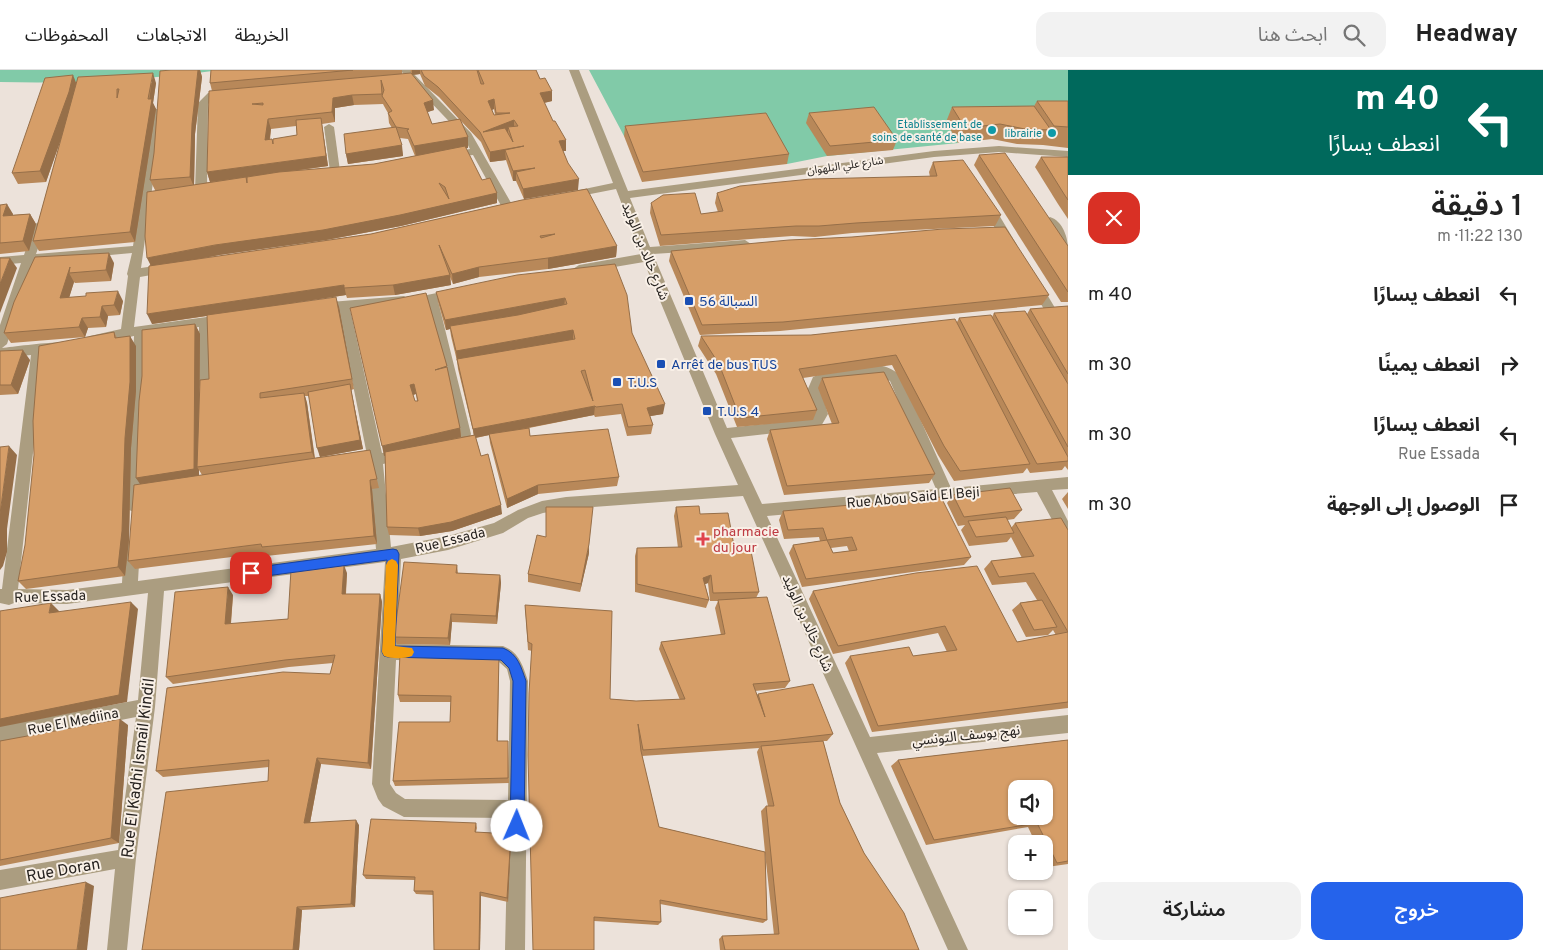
<!DOCTYPE html>
<html lang="ar">
<meta charset="utf-8">
<style>
:root{--surface:#fff;--page:#f2f2f2;--text:#222;--muted:#767676;--line:#e0e0e0;--accent:#2563eb}
body{margin:0;font-family:Overpass,"Noto Sans Arabic",sans-serif;background:var(--page);color:var(--text);direction:rtl;height:100vh;display:flex;flex-direction:column;font-size:19px;white-space:nowrap}
*{box-sizing:border-box;margin:0}
p{font-size:16px;color:var(--muted)}
.icon{flex:none;width:28px;height:28px;fill:none;stroke:currentColor;stroke-width:2;stroke-linecap:round;stroke-linejoin:round}
.map{position:relative;flex:1;overflow:hidden;direction:ltr}
.sheet{display:flex;flex-direction:column;background:var(--surface);width:475px}
.sheet>*{flex:none}
.guide{background:#00695c;color:#fff;overflow:hidden}
.buttons{position:absolute;left:1008px;top:710px;display:grid;gap:10px}
.buttons a{display:grid;place-items:center;width:45px;height:45px;border-radius:10px;background:var(--surface);box-shadow:0 1px 4px #0004;font-size:25px}
.pin{position:absolute;display:grid;place-items:center;width:42px;height:42px;color:#fff;margin:-21px;border-radius:10px;box-shadow:0 2px 8px #0006}
.me{position:absolute;width:55px;margin:-28px;rotate:1deg;stroke-linejoin:round;filter:drop-shadow(0 0 4px #0008)}
.turn{display:flex;align-items:center;gap:18px;height:105px;padding:0 20px;font-size:22px}
.turn .icon{width:65px;height:65px;stroke-width:2.5}
.turn b{display:block;font-size:35px;line-height:42px}
.round{display:grid;place-items:center;flex:none;width:52px;height:52px;border-radius:15px;background:var(--page)}
.head{display:flex;align-items:center;justify-content:space-between;height:85px;padding:0 20px}
h1{font-size:30px;font-weight:600;line-height:38px}
.action{display:flex;gap:10px;margin-top:auto;padding:10px 20px}
.action a{flex:1;height:58px;border-radius:15px;background:var(--accent);color:#fff;font-size:20px;font-weight:600;line-height:58px;text-align:center}
.action a+a{background:var(--page);color:var(--text)}
ul{padding:0;list-style:none}
li{display:flex;align-items:center;gap:15px;height:70px;padding:0 20px}
li div{flex:1}
li b{display:block;font-size:19px}
li em{font-style:normal}
header{display:flex;align-items:center;gap:30px;box-sizing:border-box;height:70px;padding:0 25px;background:var(--surface);border-bottom:1px solid var(--line)}
header strong{font-size:24px}
nav{display:flex;gap:28px;margin-inline-start:auto;font-size:18px}
.search{width:350px;height:45px;background:var(--page);display:flex;align-items:center;gap:12px;box-sizing:border-box;padding:0 18px;border-radius:15px;color:var(--muted);font-size:19px}
main{display:flex;flex:1;min-height:0}
.map>svg:first-child{display:block}
</style>
<header>
<strong>Headway</strong>
<div class="search"><svg class="icon" aria-label="search" viewBox="0 0 24 24"><circle cx="10" cy="10" r="6"/><path d="M15 15l6 6"/></svg>ابحث هنا</div>
<nav><a>الخريطة</a><a>الاتجاهات</a><a>المحفوظات</a></nav>
</header>
<main>
<section class="sheet">
<div class="guide">
<div class="turn"><svg class="icon" aria-label="left" viewBox="0 0 24 24"><path d="M17 20v-9H6M10 6l-5 5 5 5"/></svg><div><b>40 m</b>انعطف يسارًا</div></div>
</div>
<div class="head"><div><h1>1 دقيقة</h1><p>130 m · 11:22</p></div><a class="round" style="background:#d93025;color:#fff"><svg class="icon" aria-label="close" viewBox="0 0 24 24"><path d="M6 6l12 12M18 6L6 18"/></svg></a></div>
<ul>
<li><svg class="icon" aria-label="left" viewBox="0 0 24 24"><path d="M17 20v-9H6M10 6l-5 5 5 5"/></svg><div><b>انعطف يسارًا</b></div><em>40 m</em></li>
<li><svg class="icon" aria-label="right" viewBox="0 0 24 24"><path d="M7 20v-9h11M14 6l5 5-5 5"/></svg><div><b>انعطف يمينًا</b></div><em>30 m</em></li>
<li><svg class="icon" aria-label="left" viewBox="0 0 24 24"><path d="M17 20v-9H6M10 6l-5 5 5 5"/></svg><div><b>انعطف يسارًا</b><p>Rue Essada</p></div><em>30 m</em></li>
<li><svg class="icon" aria-label="arrive" viewBox="0 0 24 24"><path d="M6 21V4h12l-3 4 3 4H6"/></svg><div><b>الوصول إلى الوجهة</b></div><em>30 m</em></li>
</ul>
<div class="action"><a>خروج</a><a>مشاركة</a></div>
</section>
<div class="map">
<svg width="1068" height="880" viewBox="0 0 1068 880">
<rect width="100%" height="100%" fill="#ece2da"/>
<!-- green -->
<g fill="#81caa8">
<path d="M0 0H220C145 10 76 14 0 12Z"/>
<path d="M589 0H1068V51L946 52 958 73 827 86 787 94 624 66Z"/>
</g>
<g fill="none" stroke-linecap="round" stroke-linejoin="round">
<!-- minor -->
<g fill="#ab9d80" fill-rule="evenodd">
<path d="M400 0H410L471 63 514 138 512 141H504L473 85 444 88 443 86 444 84 470 79 463 66Z"/>
<path d="M569 0H579L628 121 934 81 999 76 1068 81V87L999 82 934 87 630 128 650 177 745 170 751 174 745 178 653 184 727 358 811 349 814 344 807 321 813 307C827 301 867 293 882 296 889 297 894 301 900 304L951 418 1068 407V419L1052 420 1068 451V471L1063 470 1037 422 767 446 870 667 1068 645V663L877 683 968 880H948L743 426 566 439 543 443 528 448 503 463 448 480 401 489 397 574 503 576C519 582 523 596 528 611L525 880H505L508 748 404 747 383 736 378 729 372 714 385 492 164 521 155 637 136 788 127 880H107L115 799 0 820V800L118 780 136 647 0 674V656L138 630 148 523 67 534 14 533 9 535 0 533V519H2L31 285 0 288V255L21 193 0 195V187L24 185 34 155 40 151 46 155 36 184 133 176 154 39H162L163 41 141 198 168 194 174 198 168 202 140 207 134 257 228 244 232 245 234 248 232 251 211 255 212 313 210 317H200L198 313 199 257 147 264 141 436 139 440 134 442 129 440 127 436 134 266 95 274 90 272 89 269 90 266 121 259 128 206 127 204 132 183 34 192 7 274 2 278C13 277 55 271 63 273L65 276 63 279 44 283 18 519 67 520 122 513 124 477 127 472 132 470 137 472 140 477 138 511 376 479 368 390 338 240H314L312 237 314 234 318 233 404 226 410 230 404 234 350 239 382 383 405 378 410 380 412 384 410 388 383 394 391 477 448 466 494 453 518 440 542 431 566 427 738 415 715 364 644 192 579 203 573 199 579 195 641 184 616 119 570 128 564 125 570 122 613 113ZM878 305 890 311 936 419 762 434 731 368 820 358 828 344 821 321 823 314 830 311ZM396 590 499 592 507 599 510 611 508 730 405 729 396 723 390 714Z"/>
<path d="M229 21 233 22V26L215 28 208 34 207 120 201 123 197 122 195 120 198 33 208 23Z"/>
<path d="M329 54 334 57 340 101 335 104 330 101 324 57Z"/>
<path d="M987 131 993 135 1017 175 1015 178H1007L1005 175 981 135Z"/>
<path d="M1050 147C1063 151 1068 168 1068 180L1064 179 1044 151Z"/>
<path d="M1035 210 1039 211 1058 243 1056 246 1052 247 1048 246 1029 214Z"/>
<path d="M456 219 462 223 460 226 438 231 471 364 467 374 447 380 442 378 440 374 442 370 456 366 457 364 425 228 427 225Z"/>
</g>
</g>
<!-- wall -->
<g fill="#b88859" fill-rule="evenodd">
<path d="M171 0H200L202 7 195 64 194 115 210 112 207 102 212 21 210 13 211 0H402V4L412 5 410 0H536L540 9 552 31 544 33 566 81H563L578 120 524 129 516 111H513L506 90 490 92 481 72 460 50 468 67V78H465L482 110 497 123V133L401 156 326 170 219 185 201 189 371 164 522 130 617 176 616 187 548 199 479 207 453 214 450 207 451 215 395 225 347 228 346 225 293 233 339 237 354 319 351 320 363 379 320 387 309 326H305L307 333 315 388 370 380 379 418 372 419 377 474 266 486 264 483 135 499 128 491 141 414 136 408 195 254 200 264 199 343 209 309 207 246 152 254 150 196 155 120 150 110ZM420 4 425 16 439 27 459 49 432 54 427 42 434 40 412 5ZM383 34 384 36 388 43 389 53 392 58 346 84 348 94 403 86 400 68 408 69 415 86 374 94 294 101 328 96 322 54 335 52V38L354 35ZM494 39 495 45H494L492 40ZM296 56 297 65 273 71 270 70 271 59ZM199 400 202 405 199 406Z"/>
<path d="M156 13 153 33 156 39 135 172 39 181 33 171 64 60 46 112 18 114 12 103 76 14Z"/>
<path d="M1037 31H1068V78L1043 75 1017 74 992 69 958 73 946 52 952 37 1034 36Z"/>
<path d="M809 43 897 70 893 80 827 86 806 53Z"/>
<path d="M625 56 789 84 787 94 642 112 624 66Z"/>
<path d="M979 85 1068 176V232H1061L974 95Z"/>
<path d="M1041 87H1068V149L1058 134 1035 97Z"/>
<path d="M933 92 1001 145 995 156 852 163 815 167 792 166 660 176 650 143 651 133 701 144 718 142 715 133 717 123 930 107 929 102Z"/>
<path d="M0 135 13 144V145L30 144 36 154 29 181 0 184Z"/>
<path d="M671 181 1049 225 1042 235 780 261 700 265 669 191Z"/>
<path d="M35 187 114 193 111 211 75 213 74 212 69 227 123 231 120 245 108 246 106 257 88 258 85 267 11 273 4 263Z"/>
<path d="M615 194 632 263 663 344 650 346 653 355 651 364 627 366 621 344 595 347 594 345 529 358 530 366 619 407 617 416 538 424 507 438 490 373 489 365 476 368 481 386 502 444 452 461 420 466 389 465 387 457 385 385 384 386 426 223 448 300 460 358 461 367 474 365 458 299 457 291 451 266 450 259 446 260 438 232 436 222ZM416 324 417 331H415L413 325Z"/>
<path d="M1068 236V400L1065 396 1062 400 1030 403 1027 398 1023 403 954 411 938 385 892 295 803 308 817 340 813 350 737 357 716 304 698 276 701 266 811 265 957 252 959 248 992 247 994 243 1027 244 1030 239Z"/>
<path d="M114 262 117 268 136 276V321L131 378 129 470 125 506 26 519 18 511Z"/>
<path d="M0 281 30 290 18 324 0 325Z"/>
<path d="M822 308 935 404 929 413 784 425 767 369 770 360 832 354 818 318Z"/>
<path d="M1068 422V439L1062 429Z"/>
<path d="M953 425 1022 440 1014 449 1007 450 1011 458 1015 453 1068 460V638L872 662 845 593 850 586H913L947 582 938 563 833 584 809 529 813 521 1017 572 1056 565 1053 560 1048 565 1026 567 1012 540 1020 533 1037 530 1026 512 992 515 984 499 991 491 1022 488 1011 467 1007 472 969 476 961 460 965 455 958 456 947 433Z"/>
<path d="M676 437 700 444 734 476 759 522 756 528 790 611 785 618 755 621 757 625 758 624 833 664 827 671H823L840 733 864 783 919 880H720L719 869 722 866 774 865 765 783 767 850 763 853 660 834 661 852 658 855 594 851 532 581 528 580 525 535 610 629 636 631 680 630 659 579 661 572 721 565 715 538 718 531H710L708 513 705 514 709 530 706 538 635 522V486L637 478H678L674 446ZM759 678 757 682 768 736H766L761 741 765 782 659 757 642 686Z"/>
<path d="M783 441 971 487 964 495 802 517 789 483 793 475 820 471 819 467 784 469 779 450ZM847 476 849 481 833 483 831 478Z"/>
<path d="M589 483 580 522 528 512V504Z"/>
<path d="M457 495 458 503 500 505 501 513 497 554 452 552 450 575 397 574 394 567Z"/>
<path d="M347 503 346 524H380L382 532 371 699 321 694 310 753 359 755 355 837 302 840 299 880H142L268 711 269 697 163 707 156 701 330 604 333 593 289 597 173 614 166 607 233 525 231 554 288 549Z"/>
<path d="M499 586V593L498 671H508L509 713 395 716 393 711 450 652 451 632H400L398 625Z"/>
<path d="M128 655 119 773 0 796V671Z"/>
<path d="M1068 670V794L1047 797 1044 791V774H1036L1028 757 926 775 891 696 898 690Z"/>
<path d="M476 753 477 758 476 762 511 769 508 832 481 826 480 880H434L433 825 416 824 414 821 415 810 366 809 363 805Z"/>
</g>
<!-- shaded-wall -->
<g fill="#966f49">
<path d="M198 0H200L202 7 195 64 194 117 190 107 192 54Z"/>
<path d="M412 0H420V4L412 5Z"/>
<path d="M153 3 156 13 153 33 156 39 135 172 130 162Z"/>
<path d="M73 5 77 15 74 32 46 112 40 101Z"/>
<path d="M552 21V31L539 34 540 23Z"/>
<path d="M352 25 354 35 335 38V52L332 42 333 28Z"/>
<path d="M494 29V39L489 41 488 31Z"/>
<path d="M433 30 434 40 425 43 424 33Z"/>
<path d="M321 48 328 96 210 112 207 102 326 86Z"/>
<path d="M268 49 271 59 268 80 265 70Z"/>
<path d="M514 50V60L508 57V63L483 62Z"/>
<path d="M468 67V78L416 86 414 76Z"/>
<path d="M566 70V81H559V71Z"/>
<path d="M402 75 403 86 348 94 346 84Z"/>
<path d="M524 76 505 80 506 90 490 92V82Z"/>
<path d="M535 98 516 102V111H513V101Z"/>
<path d="M579 109 578 120 524 129 523 119Z"/>
<path d="M497 123V133L401 156 326 170 219 185 152 198 147 188Z"/>
<path d="M7 134 13 144 10 156 3 146Z"/>
<path d="M30 144 36 154 29 181 23 171Z"/>
<path d="M617 176 616 187 548 199V188Z"/>
<path d="M109 183 114 193 111 211 106 200Z"/>
<path d="M10 188 17 198 0 243V214Z"/>
<path d="M70 197 69 203 74 212 66 238 60 228Z"/>
<path d="M479 197V207L453 214 452 204Z"/>
<path d="M450 205 451 215 395 225 393 215Z"/>
<path d="M344 215 346 225 152 254 147 244Z"/>
<path d="M118 221 123 231 120 245 114 235Z"/>
<path d="M336 227 339 237 354 319 352 309Z"/>
<path d="M565 228 564 238 450 256V259L446 260 445 250Z"/>
<path d="M102 236 108 246 106 257 100 247Z"/>
<path d="M82 248 88 258 85 267 79 257Z"/>
<path d="M195 254 200 264 199 397H197L199 400V408L142 417 136 408Z"/>
<path d="M573 260V270L457 291 456 281Z"/>
<path d="M130 266 136 276V321L131 378 129 470 125 506 118 497Z"/>
<path d="M23 280 30 290 18 324 11 315Z"/>
<path d="M350 314 363 379 320 387 317 378Z"/>
<path d="M414 314 416 324 412 325 410 315Z"/>
<path d="M304 323 307 333 315 391 312 382Z"/>
<path d="M665 334 663 344 645 347 647 338Z"/>
<path d="M595 336 594 345 474 368 473 359Z"/>
<path d="M460 358 461 367 384 386 382 376Z"/>
<path d="M9 376 17 385 7 459V482L3 496 0 500V444Z"/>
<path d="M370 410 372 419 377 474 374 466Z"/>
<path d="M538 415V424L507 438V429Z"/>
<path d="M501 435 502 444 452 461 420 466 418 458Z"/>
<path d="M589 474V483L580 522 581 514Z"/>
<path d="M344 495 347 503 345 532 342 524Z"/>
<path d="M500 505 501 513 497 554 496 546Z"/>
<path d="M711 505 708 513 700 516 703 508Z"/>
<path d="M228 517 233 525 230 562 225 554Z"/>
<path d="M380 524 382 532 371 699 368 693Z"/>
<path d="M131 532 138 539 127 632 0 657V649Z"/>
<path d="M51 533 59 541 57 551 49 543Z"/>
<path d="M451 544 452 552 450 575 448 568Z"/>
<path d="M120 649 128 655 119 773 111 768Z"/>
<path d="M317 688 321 694 309 758 304 753Z"/>
<path d="M356 750 359 755 355 837 351 834Z"/>
<path d="M511 764V769L508 832 507 828Z"/>
<path d="M86 812 94 816 87 880H77Z"/>
<path d="M480 822 481 826 480 880H479Z"/>
<path d="M297 837 302 840 299 880H293Z"/>
</g>
<!-- building -->
<g fill="#d69e68" stroke="#966f49" fill-rule="evenodd">
<path d="M171 0H198L192 54 190 107 150 110 154 83 160 1Z"/>
<path d="M211 0H353L210 13Z"/>
<path d="M421 0H477L481 14H484L478 0H536L540 9 545 8 552 21 540 23 553 51H555L566 70 559 71 568 93 579 109 523 119 516 102 535 98 513 101 505 80 524 76 490 82 480 62 438 17 424 6ZM494 29 496 43H510L494 45 488 31ZM514 50 518 56 508 57 513 72 505 58 483 62Z"/>
<path d="M153 3 148 29H152L130 162 33 171 78 7ZM117 19H119L117 28Z"/>
<path d="M411 3 433 30 424 33 432 54 460 49 468 67 414 76 407 60 409 59 396 57 388 43 392 41 382 26 384 20 381 10 382 24 352 25 333 28 332 42 268 49 265 70 272 69 273 74V69L297 65 296 50 321 48 326 86 207 102 209 21ZM263 33V35L252 34Z"/>
<path d="M73 5 69 22 40 101 12 103 45 8Z"/>
<path d="M1037 31H1068V57L1054 56Z"/>
<path d="M1034 36 1051 60 1025 59 1000 54 965 58 952 37Z"/>
<path d="M874 37 897 70 830 76 809 43Z"/>
<path d="M766 43 789 84 643 102 625 56Z"/>
<path d="M396 57 402 75 346 84 344 64Z"/>
<path d="M465 76 482 110 490 108 497 123 400 145 323 160 215 175 147 188 145 166 147 122 246 107 247 113V107L279 102 374 94ZM439 113 445 117 449 129Z"/>
<path d="M1005 83 1068 176V222L979 85Z"/>
<path d="M1041 87H1068V130L1064 124Z"/>
<path d="M963 90 1001 145 856 153 819 156H796L661 165 651 133 663 125 695 123 701 144 723 141 717 123 740 116 811 109 937 106 933 92Z"/>
<path d="M587 119 617 176 548 188 479 197 452 204 439 175 450 205 393 215 344 218V215L147 244 149 196 371 164 522 130ZM555 164 541 168 540 166Z"/>
<path d="M7 134 3 146 30 144 23 171 0 173V135Z"/>
<path d="M1005 157 1049 225 783 252 702 255 671 181 789 170 852 167 943 159Z"/>
<path d="M109 183 106 200 69 203 70 197 60 228 86 226V223L118 221 114 235 102 236 100 247 82 248 79 257 4 263 14 232 35 187Z"/>
<path d="M0 188H10L0 214Z"/>
<path d="M615 194 627 225 632 263 665 334 647 338 653 355 628 357 622 334 596 337 595 336 473 359 457 289 575 269 573 260 456 281 450 256 518 245 567 234 565 228 445 250 436 222 517 205ZM585 300 593 331 581 301Z"/>
<path d="M426 223 447 296 435 300 447 297 460 358 382 376 350 238ZM414 314 418 331H415L410 315Z"/>
<path d="M336 227 352 309 260 323V328L304 323 312 382 197 397 200 310 209 309 207 245Z"/>
<path d="M1068 236V304L1030 239Z"/>
<path d="M1025 241 1068 314V377L994 243Z"/>
<path d="M991 245 1068 387V391L1037 394 959 248Z"/>
<path d="M955 249 1030 394 960 401 944 376 896 285 799 299 817 340 740 348 719 294 701 266 811 265Z"/>
<path d="M195 254 194 399 136 408 139 331 142 306V260Z"/>
<path d="M114 262 115 268 130 266V312L125 368 122 461 118 497 18 511 25 475 34 385 33 351 39 276Z"/>
<path d="M23 280 11 315H0V281Z"/>
<path d="M884 302 935 404 787 416 770 360 839 353 822 308Z"/>
<path d="M350 314 360 370 317 378 308 322Z"/>
<path d="M529 358 530 366 608 359 619 407 538 415 507 429 489 364Z"/>
<path d="M475 365 481 386 488 384 501 435 451 452 418 458 387 457 385 382Z"/>
<path d="M9 376 0 444V377Z"/>
<path d="M370 380 377 409 370 410 374 466 262 477 261 474 128 491 134 415Z"/>
<path d="M1010 418 1022 440 964 447 953 425Z"/>
<path d="M941 427 971 487 806 509 793 475 827 470 823 458 788 460 783 441ZM852 467 857 480 833 483 827 470Z"/>
<path d="M699 436 700 444 728 443 734 476H750L759 522 713 523 711 505 703 508 709 530 637 514V478L682 477 676 437Z"/>
<path d="M546 437H593L589 474 581 514 528 504 537 465 546 467Z"/>
<path d="M1006 447 1014 463 976 467 968 451Z"/>
<path d="M1061 448 1068 460V632L878 656 850 586 909 577 913 586 957 580 945 556 838 576 813 521 916 503 977 496 1017 572 1068 562 1034 503 999 507 991 491 1034 486 1015 453Z"/>
<path d="M404 492 457 495 456 503 500 505 496 546 451 544 448 568 394 567Z"/>
<path d="M344 495 342 524H380L368 693 317 688 304 753 356 750 351 834 297 837 293 880H142L166 722 268 711 269 690 156 701 167 618 283 602 330 604 335 585 285 590 166 607 175 522 228 517 225 554 288 549 291 500Z"/>
<path d="M767 527 790 611 753 614 765 647 758 624 813 614 833 664 772 671 643 680 638 654 641 681 659 757 765 782 767 850 660 830 661 852 594 847V880H533L528 685 529 623 532 574 528 572 525 535 612 541 610 629 636 631 685 629 661 572 725 564 718 530Z"/>
<path d="M1042 530 1057 557 1034 560 1020 533Z"/>
<path d="M131 532 119 625 0 649V541L51 533 49 543Z"/>
<path d="M400 584 499 586 497 671H508V708L393 711 399 652H450L451 626 398 625Z"/>
<path d="M120 649 111 768 0 790V671Z"/>
<path d="M1068 670V791L1057 793 1037 753 934 770 898 690ZM1016 719H1044V746H1016Z"/>
<path d="M823 671 840 733 864 783 904 843 919 880H725L722 866 779 864 766 736H774L761 676Z"/>
<path d="M371 749 476 753 475 762 511 764 507 828 480 822 479 880H434L433 821H414L415 807 363 805Z"/>
<path d="M86 812 77 880H0V828Z"/>
</g>
<!-- route -->
<path fill="#2563eb" stroke="#184099" d="M393 479 397 480 399 484 395 576 503 578C518 584 521 597 526 611L524 756 522 762 517 764 512 762 510 756 513 611 509 598 501 590 388 587 384 586 382 582 387 490 251 508 247 507 245 503 247 499 251 498Z"/>
<!-- slow -->
<path fill="#f59e0b" d="M392 489 396 491 398 495 395 576 412 578 414 582 412 586C404 589 392 589 384 586L382 582 386 495 388 491Z"/>
<!-- markers -->
<g fill="#0f9aa8" stroke="#f9f0e7" stroke-width="2">
<circle cx="992" cy="60" r="5"/>
<circle cx="1052" cy="63" r="5"/>
</g>
<g fill="#1a4fb4" stroke="#f9f0e7" stroke-width="2">
<rect x="684" y="226" width="10" height="10" rx="2.5"/>
<rect x="656" y="289" width="10" height="10" rx="2.5"/>
<rect x="612" y="307" width="10" height="10" rx="2.5"/>
<rect x="702" y="336" width="10" height="10" rx="2.5"/>
</g>
<path fill="#e0444e" stroke="#f9f0e7" stroke-width="2" d="M700.5 461.5h5v5h5v5h-5v5h-5v-5h-5v-5h5z"/>
<g text-anchor="middle" stroke-width="4" stroke-linejoin="round" paint-order="stroke">
<!-- far-culture labels -->
<g font-size="11" fill="#0d838f" stroke="#f9f0e7" text-anchor="end">
<text x="982" y="58">Etablissement de<tspan x="982" dy="13">soins de santé de base</tspan></text>
<text x="1042" y="67">librairie</text>
</g>
<!-- far-street labels -->
<g font-size="11" fill="#272320" stroke="#f9f0e7">
<text transform="translate(845 95) rotate(-8)" y="4">شارع علي البلهوان</text>
</g>
<!-- street labels -->
<g font-size="14" fill="#272320" stroke="#f9f0e7">
<text transform="translate(646 181) rotate(68)" y="5">شارع خالد بن الوليد</text>
<text transform="translate(913 427) rotate(-5)" y="5">Rue Abou Said El Beji</text>
<text transform="translate(450 470) rotate(-14)" y="5">Rue Essada</text>
<text transform="translate(50 526) rotate(-2)" y="5">Rue Essada</text>
<text transform="translate(808 553) rotate(66)" y="5">شارع خالد بن الوليد</text>
<text transform="translate(73 651) rotate(-11)" y="5">Rue El Mediina</text>
<text transform="translate(966 665) rotate(-6)" y="5">نهج يوسف التونسي</text>
</g>
<!-- transit labels -->
<g font-size="14" fill="#164399" stroke="#f9f0e7" text-anchor="start">
<text x="699" y="236">السبالة 56</text>
<text x="671" y="299">Arrêt de bus TUS</text>
<text x="627" y="317">T.U.S</text>
<text x="717" y="346">T.U.S 4</text>
</g>
<!-- health labels -->
<g font-size="14" fill="#be3a42" stroke="#f9f0e7" text-anchor="start">
<text x="713" y="466">pharmacie<tspan x="713" dy="16">du jour</tspan></text>
</g>
<!-- near-street labels -->
<g font-size="16" fill="#272320" stroke="#f9f0e7">
<text transform="translate(137 698) rotate(-83)" y="6">Rue El Kadhi Ismail Kindil</text>
<text transform="translate(63 799) rotate(-10)" y="6">Rue Doran</text>
</g>
</g>
</svg>
<div class="buttons">
<a><svg class="icon" aria-label="sound" viewBox="0 0 24 24"><path d="M4 9h4l5-4v14l-5-4H4zM17 9q2 3 0 6"/></svg></a>
<a>+</a>
<a>−</a>
</div>
<div class="pin" style="left:251px;top:503px;background:#d93025"><svg class="icon" aria-label="arrive" viewBox="0 0 24 24"><path d="M6 21V4h12l-3 4 3 4H6"/></svg></div>
<svg class="me" style="left:517px;top:756px" viewBox="-20 -20 40 40"><circle r="19" fill="#fff"/><path d="M0-13L10 11 0 6-10 11z" fill="#2563eb"/></svg>
</div>
</main>
